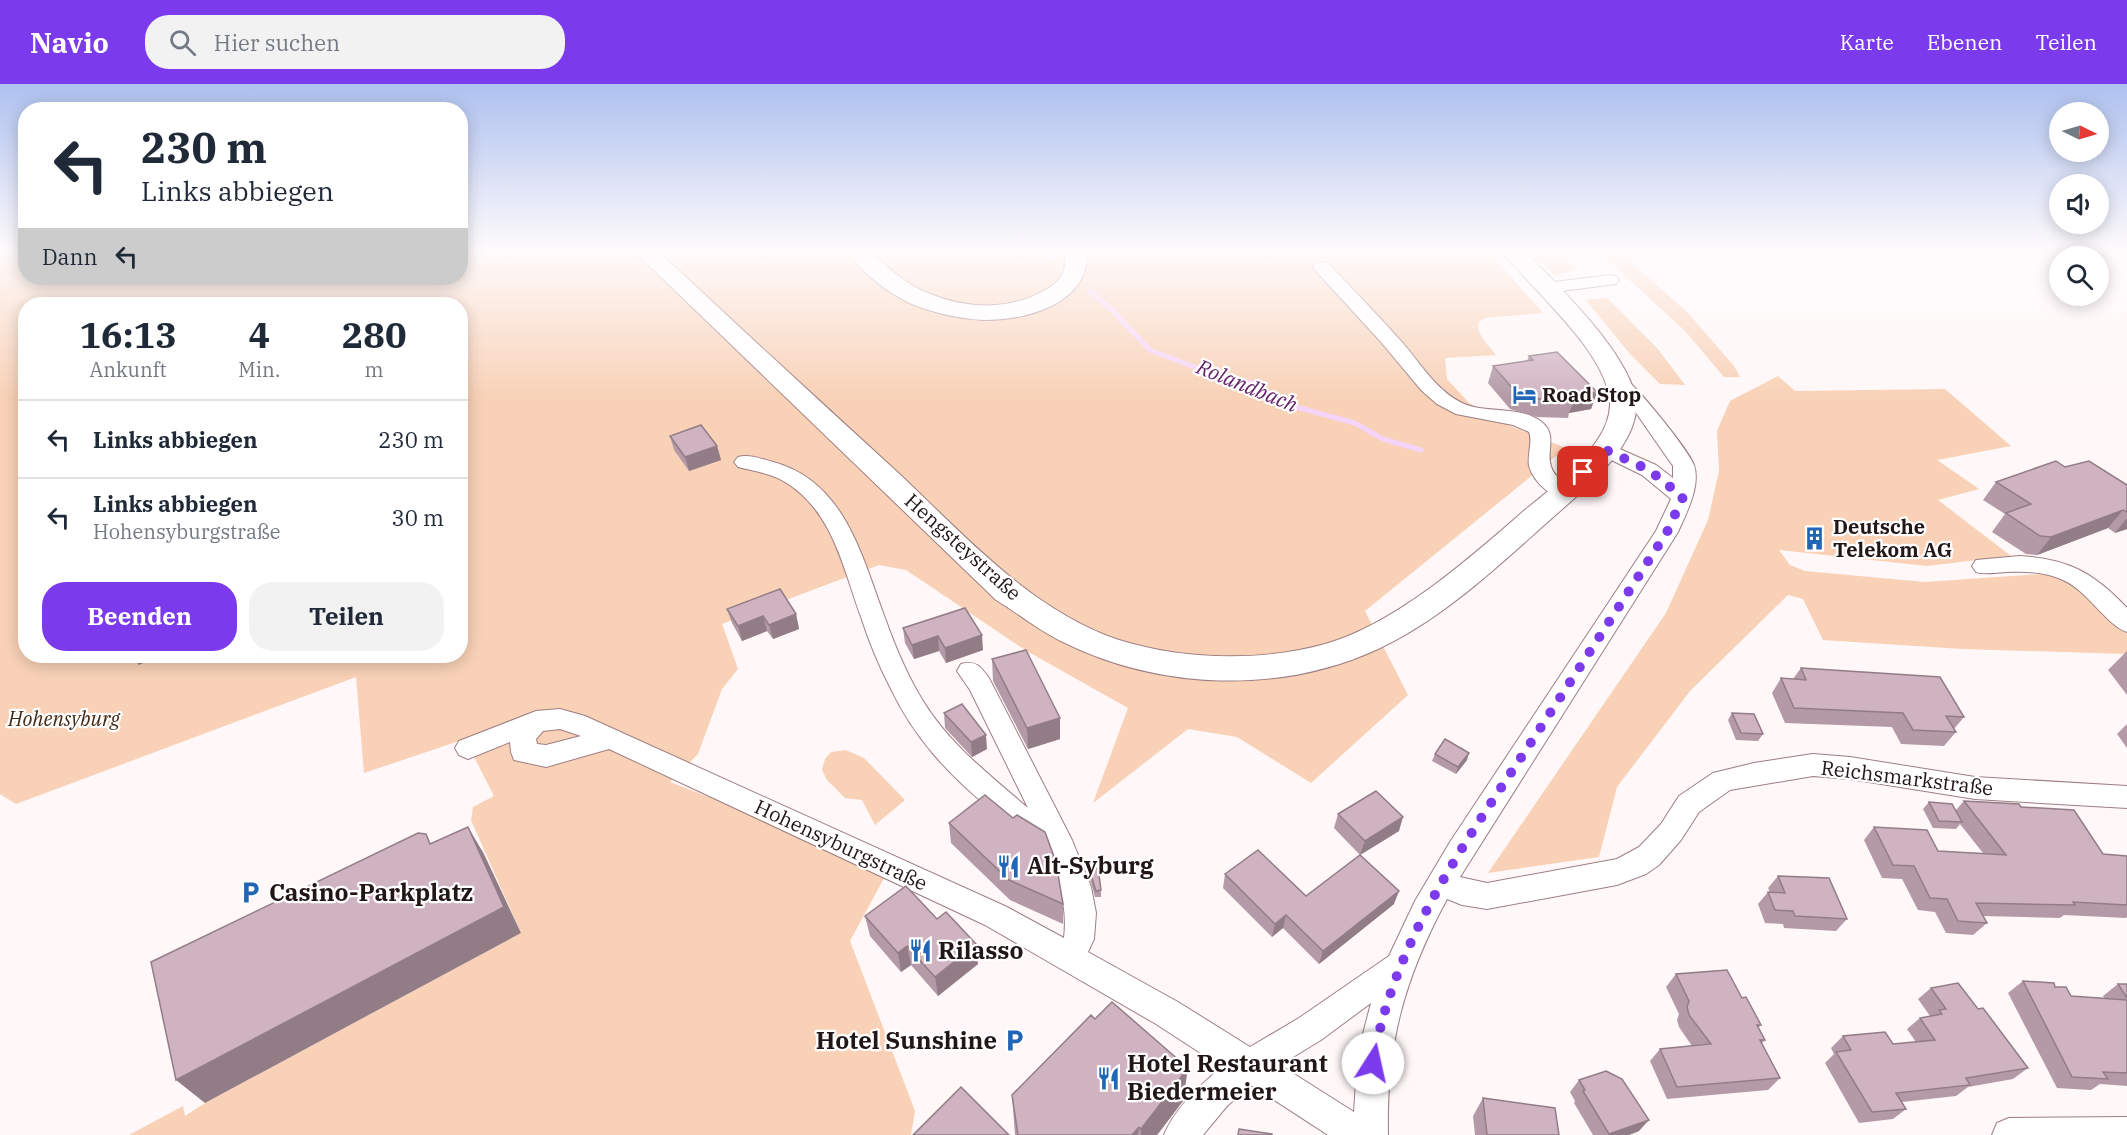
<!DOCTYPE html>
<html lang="de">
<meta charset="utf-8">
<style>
:root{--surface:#fff;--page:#f2f2f3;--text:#1f2937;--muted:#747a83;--line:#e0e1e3;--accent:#7c3aed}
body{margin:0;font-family:"IBM Plex Serif",serif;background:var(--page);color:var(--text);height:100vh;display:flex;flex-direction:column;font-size:22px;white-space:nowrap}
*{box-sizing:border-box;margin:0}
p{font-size:20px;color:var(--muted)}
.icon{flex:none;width:33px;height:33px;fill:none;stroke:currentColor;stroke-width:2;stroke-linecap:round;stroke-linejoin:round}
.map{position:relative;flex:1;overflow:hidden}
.side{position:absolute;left:18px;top:213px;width:450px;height:366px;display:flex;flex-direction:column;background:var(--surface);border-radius:24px;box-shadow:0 3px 15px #0003}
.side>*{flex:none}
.guide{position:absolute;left:18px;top:18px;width:450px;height:183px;border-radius:24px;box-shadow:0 3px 15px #0003;background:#fff;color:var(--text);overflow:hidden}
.needle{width:39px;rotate:95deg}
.fabs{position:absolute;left:2049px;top:18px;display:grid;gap:12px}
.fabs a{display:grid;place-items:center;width:60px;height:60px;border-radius:50%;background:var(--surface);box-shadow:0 3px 15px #0003;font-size:30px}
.pin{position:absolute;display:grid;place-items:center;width:51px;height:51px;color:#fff;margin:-26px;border-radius:12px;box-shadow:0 3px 9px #0006}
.me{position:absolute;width:66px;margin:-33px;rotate:10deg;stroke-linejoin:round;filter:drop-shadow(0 0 4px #0008)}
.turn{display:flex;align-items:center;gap:21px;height:126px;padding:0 24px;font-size:27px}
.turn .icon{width:78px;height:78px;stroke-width:2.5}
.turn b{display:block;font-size:42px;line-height:51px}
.then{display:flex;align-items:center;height:57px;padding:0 24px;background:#0003;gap:12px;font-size:22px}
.eta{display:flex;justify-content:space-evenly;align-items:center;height:102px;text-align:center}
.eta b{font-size:36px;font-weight:700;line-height:42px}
.primary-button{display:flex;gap:12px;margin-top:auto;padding:12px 24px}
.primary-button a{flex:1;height:69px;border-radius:24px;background:var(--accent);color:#fff;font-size:24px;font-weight:700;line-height:69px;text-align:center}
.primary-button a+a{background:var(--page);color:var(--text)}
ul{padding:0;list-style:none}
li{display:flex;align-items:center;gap:18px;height:78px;padding:0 24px;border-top:2px solid var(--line)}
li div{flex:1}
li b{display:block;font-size:22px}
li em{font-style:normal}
header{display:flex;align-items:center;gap:36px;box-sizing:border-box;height:84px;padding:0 30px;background:var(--accent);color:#fff}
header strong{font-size:28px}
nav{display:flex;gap:33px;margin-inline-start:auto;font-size:21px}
.search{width:420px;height:54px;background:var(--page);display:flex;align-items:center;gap:15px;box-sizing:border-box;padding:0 21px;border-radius:24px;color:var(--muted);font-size:22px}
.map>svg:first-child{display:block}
</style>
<header>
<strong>Navio</strong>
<div class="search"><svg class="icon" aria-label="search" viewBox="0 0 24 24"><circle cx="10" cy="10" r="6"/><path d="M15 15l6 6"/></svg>Hier suchen</div>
<nav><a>Karte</a><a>Ebenen</a><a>Teilen</a></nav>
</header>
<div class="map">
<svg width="2127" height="1051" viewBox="0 0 2127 1051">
<rect width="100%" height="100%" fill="#fff7f8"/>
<!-- green -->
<g fill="#f8d1b6" fill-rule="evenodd">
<path d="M0 168H25L26 194H460L461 168H1489L1543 229 1485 234 1479 238C1475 250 1489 262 1496 271L1445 274 1447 295 1469 319 1503 339 1566 364 1365 527 1408 611 1311 699 1237 653 1188 645 1093 719 1128 624 1025 566 906 486 879 481 722 540 738 585 722 605 698 670 670 698 890 783 850 857 915 1027 911 1051H129L183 1022 185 1032 205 1019 521 849 471 736 473 723 494 712 465 655 364 689 356 593 16 720 0 710ZM26 220H460V572H26Z"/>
<path d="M1532 168H1559L1578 186 1554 191Z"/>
<path d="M1599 168H1620L1687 228 1734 282 1740 293H1724L1686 248Z"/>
<path d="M1607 214 1657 264 1685 301 1660 300 1631 271 1586 216Z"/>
<path d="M1778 292 1795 307 1945 305 2011 362 1937 376 1979 405 1938 416 2011 472 1927 482 1779 466 1790 481 1805 487 1925 498 2042 490 2067 496 2127 546V570L1962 565 1823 556 1803 515 1788 511 1690 607 1617 703 1599 773 1488 789 1666 529 1708 436 1719 387 1717 347 1730 317Z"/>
<path d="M846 666 864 674 905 716 875 741 862 716 845 714 827 696 822 686 825 675 831 668Z"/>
</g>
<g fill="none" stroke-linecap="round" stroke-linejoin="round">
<!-- stream -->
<g stroke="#f6d3f8" stroke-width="5">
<path d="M1047 168 1053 174"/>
<path d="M1090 208 1111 225 1150 266 1210 289 1239 296 1289 321 1355 339 1383 355 1421 366"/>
<path d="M1248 298 1262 300"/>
</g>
<defs>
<g id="minor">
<path d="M1322 178 1328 179C1352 205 1377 230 1400 256 1419 277 1434 304 1460 318 1484 331 1520 320 1543 339 1557 352 1546 367 1551 382 1554 395 1568 398 1575 408L1572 413C1554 418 1534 399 1529 382 1527 370 1533 359 1529 348L1513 341 1456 330 1437 320 1422 307 1381 258 1316 187 1313 183 1316 179Z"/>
<path d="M1610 191 1616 192 1619 196 1616 200 1546 209 1540 208 1537 204 1540 200 1546 199Z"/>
<path d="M1617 289C1630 292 1689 367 1694 381 1701 402 1686 430 1678 448L1460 793 1487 799 1617 775 1639 763 1661 740 1679 712 1713 689 1754 679 1813 670 1850 673 1975 693 2127 702V724L1975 715 1850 695 1813 692 1730 706 1699 728 1681 756 1659 781 1646 790 1617 801 1487 825 1462 821 1447 815C1404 895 1386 960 1388 1051H1328L1251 1001 1227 1022 1203 1051H1164C1175 1024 1200 1001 1222 983L1156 940 985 841 609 665 546 683 514 676 511 668 510 658 468 675 459 671 455 664 459 657 536 627 560 625 585 632 1007 823 1064 854C1068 821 1058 795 1047 765 1023 756 1007 739 988 723 947 689 914 653 891 605 879 582 869 558 861 533 843 484 833 427 785 398 771 389 753 387 738 383L734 378 738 373C749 370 762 375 773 378 845 397 862 473 885 534 895 562 907 591 923 617 950 661 990 691 1028 724L970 606 957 587 961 580C976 576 981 583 989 594L1072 756 1091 803 1096 829 1094 855 1088 868 1178 918 1250 963 1299 934 1389 872 1415 817 1450 758 1656 447 1671 415 1642 391 1599 370 1596 366 1599 362 1606 360 1613 362 1656 381 1673 394V382L1634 326 1607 295 1610 291ZM560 645 581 652 546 661 537 660 536 655 543 647ZM1371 919 1358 969 1354 1028 1280 981 1321 956Z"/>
<path d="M2020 472C2069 475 2094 489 2127 524V548C2106 541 2088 507 2063 496 2046 488 2026 487 2008 488 1997 488 1987 491 1976 488L1972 482 1976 476Z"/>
<path d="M2127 1033V1051H1992L1997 1039 2009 1034Z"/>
</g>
<g id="major">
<path d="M635 168H659C737 241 815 313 894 385 962 448 1029 526 1119 556 1183 576 1261 578 1325 560 1396 540 1471 473 1526 425 1551 405 1578 384 1596 358 1604 347 1610 333 1610 320 1608 268 1533 208 1503 168H1526C1558 202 1632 272 1636 318 1640 362 1580 409 1551 435 1498 482 1443 535 1378 565 1281 610 1161 606 1065 559 1041 548 1019 530 996 516Z"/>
<path d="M848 168H872C889 185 905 200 928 209 965 225 1010 227 1045 206 1051 203 1059 197 1062 191 1066 184 1065 176 1065 168H1087C1089 220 1027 236 984 236 960 235 934 229 912 220 888 209 863 190 848 168Z"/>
</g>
</defs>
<!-- minor casing -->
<use href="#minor" stroke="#9d7e82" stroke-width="2"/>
<!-- major casing -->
<use href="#major" stroke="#9d7e82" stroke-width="2"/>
<!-- minor -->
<use href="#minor" fill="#fff" fill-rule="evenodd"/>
<!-- major -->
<use href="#major" fill="#fff" fill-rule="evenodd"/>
</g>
<!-- wall -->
<g fill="#b39aa6">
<path d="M1529 272 1597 308 1591 325 1569 329 1568 334 1537 333 1510 325 1488 299 1493 282 1527 277Z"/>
<path d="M670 352 717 362 721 376 689 387 674 366Z"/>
<path d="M2065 383 2127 401V445L2115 449 2108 444 2037 471 2026 470 1992 448 2005 430 1983 416 1996 398Z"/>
<path d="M965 524 983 566 946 579 939 567 914 575 905 559 903 544Z"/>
<path d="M727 525 796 530 799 545 773 555 767 547 742 557 732 539Z"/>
<path d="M2127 567V611L2108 586Z"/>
<path d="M992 575 1060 655 1028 665 993 597Z"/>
<path d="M1801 584 1964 633 1954 645 1956 648 1944 662 1901 660 1892 643 1785 639 1772 609 1781 594 1793 595Z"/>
<path d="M944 629 987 665 972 673 945 644Z"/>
<path d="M1732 629 1763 650 1758 657 1736 656 1728 636Z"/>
<path d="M2127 640V664L2117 650Z"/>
<path d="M1435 670 1467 676 1456 690 1432 677Z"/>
<path d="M1964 717 2021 723 2103 770 2127 772V833L2126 834 2064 831 2060 834 1983 832 1987 839 1973 851 1946 849 1935 828 1918 826 1902 795 1882 794 1864 756 1874 743 1938 767 1983 769 1960 740 1956 745 1933 744 1923 725 1929 718 1956 726Z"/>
<path d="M1338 730 1399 747 1360 771 1334 744Z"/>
<path d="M949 739 1063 820V840L1010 816 951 759Z"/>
<path d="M1089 785 1101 806V813H1095L1089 792Z"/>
<path d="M1225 790 1306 812 1394 820 1319 880 1283 844 1272 853 1223 804Z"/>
<path d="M1778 792 1847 835 1836 847 1784 844 1783 840 1765 839 1758 820 1768 808H1770L1768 804Z"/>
<path d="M865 832 937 835 976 860 978 880 938 912 911 881 901 888 870 852Z"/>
<path d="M1676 890 1742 914 1761 941 1758 944 1765 956 1762 959 1780 994 1768 1006 1667 1015 1650 977 1660 965 1692 962 1679 943 1677 936 1679 930 1666 903Z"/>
<path d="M2023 897 2055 903 2071 912 2104 914 2103 912 2118 900H2127V1002L2100 1000 2091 1006 2057 1004 2008 909Z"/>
<path d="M1931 904 1978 925 2028 984 2013 995 1968 1003 1956 1012 1902 1018 1906 1025 1893 1035 1859 1039 1825 979 1834 970 1831 964 1843 952 1893 960 1916 958 1907 945 1920 934 1930 932 1918 915Z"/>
<path d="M1579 996 1639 1047 1629 1051H1593L1574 1019 1575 1017 1570 1008Z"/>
<path d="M1012 1011 1183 1017 1157 1051H1015Z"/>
<path d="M1483 1014 1559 1051H1475L1473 1032Z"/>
</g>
<!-- shaded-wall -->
<g fill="#927d87">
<path d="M1597 308 1591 325 1569 329 1574 317 1570 313Z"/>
<path d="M717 362 721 376 689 387 685 373Z"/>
<path d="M2123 426 2108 444 2037 471 2051 453Z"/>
<path d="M2127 434V445L2115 449Z"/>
<path d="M796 530 799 545 773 555 769 541Z"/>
<path d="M763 532 767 547 742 557 738 542Z"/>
<path d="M982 551 983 566 946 579 945 564Z"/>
<path d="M938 552 939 567 914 575 912 561Z"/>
<path d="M131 572H157L139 581Z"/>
<path d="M1060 634V655L1028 665 1027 644Z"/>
<path d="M986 651 987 665 972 673 971 658Z"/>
<path d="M1469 669 1467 676 1456 690 1458 683Z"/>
<path d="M1403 733 1399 747 1360 771 1365 757Z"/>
<path d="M468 743 484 770 521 849 205 1019 176 996Z"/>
<path d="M1399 807 1394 820 1319 880 1323 867Z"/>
<path d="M1286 831 1283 844 1272 853 1275 840Z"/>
<path d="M976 860 978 880 938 912 935 893Z"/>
<path d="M907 862 911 881 901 888 898 869Z"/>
<path d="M1188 984 1183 1017 1157 1051H1141V1045Z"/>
<path d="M1649 1036 1639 1047 1629 1051H1608L1609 1050Z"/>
<path d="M1139 1043 1138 1051H1132Z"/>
</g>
<!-- building -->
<g fill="#d0b3c1" stroke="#927d87" stroke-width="1.5">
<path d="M1557 268 1597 308 1570 313 1574 317 1543 316 1516 308 1493 282 1533 276 1529 272Z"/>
<path d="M701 341 717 362 685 373 670 352Z"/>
<path d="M2056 377 2065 383 2089 377 2127 401V428L2123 426 2051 453 2040 452 2006 429 2031 420 1996 398Z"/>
<path d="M780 505 796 530 769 541 763 532 738 542 727 525Z"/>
<path d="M965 524 982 551 945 564 938 552 912 561 903 544Z"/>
<path d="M1026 566 1060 634 1027 644 992 575Z"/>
<path d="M1801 584 1940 593 1964 633 1946 632 1956 648 1913 646 1903 629 1794 624 1781 594 1806 596Z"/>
<path d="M962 620 986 651 971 658 944 629Z"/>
<path d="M1732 629 1754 630 1763 650 1741 649Z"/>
<path d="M1445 655 1469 669 1458 683 1435 670Z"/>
<path d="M1376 707 1403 733 1365 757 1338 730Z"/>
<path d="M985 711 1013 734 1017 731 1045 748 1056 778 1063 820 1009 796 949 739Z"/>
<path d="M1964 717 2019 720 2021 723 2074 726 2103 770 2127 772V821L2073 818 2075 821 1976 819 1987 839 1958 837 1947 815 1930 814 1914 782 1893 781 1874 743 1927 746 1938 767 2006 771Z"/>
<path d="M1929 718 1952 720 1962 738 1939 737Z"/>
<path d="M468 743 504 823 176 996 151 878 418 749 426 750 430 760Z"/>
<path d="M1258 766 1306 812 1360 771 1399 807 1323 867 1286 831 1275 840 1225 790Z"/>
<path d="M1098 784 1101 806 1096 807 1089 785Z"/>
<path d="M1778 792 1829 794 1847 835 1795 832 1793 827 1775 826 1768 808 1785 809Z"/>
<path d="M906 802 937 835 946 828 976 860 935 893 907 862 898 869 865 832Z"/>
<path d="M1727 886 1742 914 1746 913 1761 941H1757L1765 956H1760L1780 994 1677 1003 1660 965 1711 960 1689 931 1687 923 1689 917 1676 890Z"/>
<path d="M2023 897 2054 899 2055 903H2066L2071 912 2127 916V989L2103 988 2108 995 2072 993Z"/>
<path d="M1958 899 1978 925 1983 924 2028 984 1966 994 1970 1001 1896 1009 1906 1025 1872 1028 1836 968 1851 966 1843 952 1885 948 1893 960 1935 956 1920 934 1942 930 1939 926 1946 925 1931 904Z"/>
<path d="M2118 900H2127V914Z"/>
<path d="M1112 918 1188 984 1141 1045 1139 1043 1132 1051H1018L1012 1011 1091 931 1095 935Z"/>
<path d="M1606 987 1622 995 1649 1036 1609 1050 1583 1007 1585 1006 1579 996Z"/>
<path d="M961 1003 1009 1051H913Z"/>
<path d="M1483 1014 1555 1024 1559 1051H1487Z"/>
<path d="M1239 1045 1272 1050V1051H1238Z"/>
</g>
<!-- sky -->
<linearGradient id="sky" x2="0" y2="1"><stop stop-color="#adc0ee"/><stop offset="0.53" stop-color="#fffbfc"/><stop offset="1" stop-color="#fffbfc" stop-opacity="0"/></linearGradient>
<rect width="2127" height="315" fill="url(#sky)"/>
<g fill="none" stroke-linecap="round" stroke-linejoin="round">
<!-- route -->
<path stroke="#7c3aed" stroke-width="10" stroke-dasharray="0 18" d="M1373 979C1392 862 1462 763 1526 666 1573 594 1620 521 1667 448L1683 413 1649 386 1606 366 1583 388"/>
</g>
<!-- icons -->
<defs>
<symbol id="hotel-bare" viewBox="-9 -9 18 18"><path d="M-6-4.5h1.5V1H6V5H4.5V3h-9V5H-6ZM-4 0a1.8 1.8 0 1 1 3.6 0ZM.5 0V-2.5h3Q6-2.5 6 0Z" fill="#2166b6" stroke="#fff" stroke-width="2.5" paint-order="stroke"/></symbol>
<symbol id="building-bare" viewBox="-9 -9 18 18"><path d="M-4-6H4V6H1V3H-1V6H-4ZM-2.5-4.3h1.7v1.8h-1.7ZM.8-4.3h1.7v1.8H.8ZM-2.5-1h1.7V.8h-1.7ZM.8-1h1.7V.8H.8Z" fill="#2166b6" stroke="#fff" stroke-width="2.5" paint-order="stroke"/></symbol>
<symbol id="restaurant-bare" viewBox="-9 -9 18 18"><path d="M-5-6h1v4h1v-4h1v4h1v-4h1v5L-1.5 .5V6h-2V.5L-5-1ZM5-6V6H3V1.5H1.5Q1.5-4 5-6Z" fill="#2166b6" stroke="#fff" stroke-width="2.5" paint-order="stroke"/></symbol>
<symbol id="parking-bare" viewBox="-9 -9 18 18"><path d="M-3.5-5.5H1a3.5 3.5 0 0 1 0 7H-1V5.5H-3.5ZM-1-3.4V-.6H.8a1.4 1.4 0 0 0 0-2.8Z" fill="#2166b6" stroke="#fff" stroke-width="2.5" paint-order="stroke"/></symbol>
</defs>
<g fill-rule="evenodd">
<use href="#hotel-bare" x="1508" y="294" width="33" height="33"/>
<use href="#building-bare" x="1798" y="438" width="33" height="33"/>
<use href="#restaurant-bare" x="992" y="766" width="33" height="33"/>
<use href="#parking-bare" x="234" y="792" width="33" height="33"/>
<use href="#restaurant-bare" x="904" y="850" width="33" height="33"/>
<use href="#parking-bare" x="998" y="940" width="33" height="33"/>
<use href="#restaurant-bare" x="1092" y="978" width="33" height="33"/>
</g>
<g text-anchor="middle" stroke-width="4.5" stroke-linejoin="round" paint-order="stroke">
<!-- poi labels -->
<g font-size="20" font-weight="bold" fill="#221617" stroke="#fff" text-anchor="start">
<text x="1542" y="318">Road Stop</text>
<text x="1833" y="450">Deutsche<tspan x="1833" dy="23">Telekom AG</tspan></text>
</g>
<!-- street labels -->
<g font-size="20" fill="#221617" stroke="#fff">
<text transform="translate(963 463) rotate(42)" y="7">Hengsteystraße</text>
<text transform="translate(1907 694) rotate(7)" y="7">Reichsmarkstraße</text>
<text transform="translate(841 761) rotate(25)" y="7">Hohensyburgstraße</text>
</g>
<!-- park labels -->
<g font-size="20" font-style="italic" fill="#432712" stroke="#fff">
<text x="64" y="642">Hohensyburg</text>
</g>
<!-- water labels -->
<g font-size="21" font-style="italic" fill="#65236b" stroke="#fff">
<text transform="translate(1247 302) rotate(22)" y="7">Rolandbach</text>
</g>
<!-- near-poi labels -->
<g font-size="24" font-weight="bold" fill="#221617" stroke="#fff" text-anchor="start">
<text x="1027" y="790">Alt-Syburg</text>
<text x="269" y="817">Casino-Parkplatz</text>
<text x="938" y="875">Rilasso</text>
<text x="997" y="965" text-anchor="end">Hotel Sunshine</text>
<text x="1127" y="988">Hotel Restaurant<tspan x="1127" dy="28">Biedermeier</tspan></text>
</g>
</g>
</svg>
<div class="fabs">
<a><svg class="needle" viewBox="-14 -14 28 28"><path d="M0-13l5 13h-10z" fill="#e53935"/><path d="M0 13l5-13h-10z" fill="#747a83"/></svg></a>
<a><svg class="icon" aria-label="sound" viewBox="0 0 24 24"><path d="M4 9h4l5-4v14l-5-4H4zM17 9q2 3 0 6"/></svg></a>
<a><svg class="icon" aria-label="search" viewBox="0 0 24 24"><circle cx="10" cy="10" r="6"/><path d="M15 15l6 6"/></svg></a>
</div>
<div class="pin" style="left:1583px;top:388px;background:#d93025"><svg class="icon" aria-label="arrive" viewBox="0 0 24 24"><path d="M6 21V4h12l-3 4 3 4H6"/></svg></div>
<svg class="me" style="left:1373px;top:979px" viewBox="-20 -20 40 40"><circle r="19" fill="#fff"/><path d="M0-13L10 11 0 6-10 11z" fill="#7c3aed"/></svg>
<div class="guide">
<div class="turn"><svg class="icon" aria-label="left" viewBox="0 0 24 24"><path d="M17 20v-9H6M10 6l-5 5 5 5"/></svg><div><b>230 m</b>Links abbiegen</div></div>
<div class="then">Dann<svg class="icon" aria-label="left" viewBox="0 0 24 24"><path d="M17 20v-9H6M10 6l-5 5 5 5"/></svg></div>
</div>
<section class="side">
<div class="eta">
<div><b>16:13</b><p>Ankunft</p></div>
<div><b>4</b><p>Min.</p></div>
<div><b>280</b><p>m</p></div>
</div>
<ul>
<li><svg class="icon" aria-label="left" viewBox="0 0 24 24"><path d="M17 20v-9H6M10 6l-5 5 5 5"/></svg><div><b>Links abbiegen</b></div><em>230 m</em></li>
<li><svg class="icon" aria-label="left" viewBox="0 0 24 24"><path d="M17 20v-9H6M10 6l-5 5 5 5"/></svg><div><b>Links abbiegen</b><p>Hohensyburgstraße</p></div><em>30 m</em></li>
</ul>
<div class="primary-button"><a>Beenden</a><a>Teilen</a></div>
</section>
</div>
